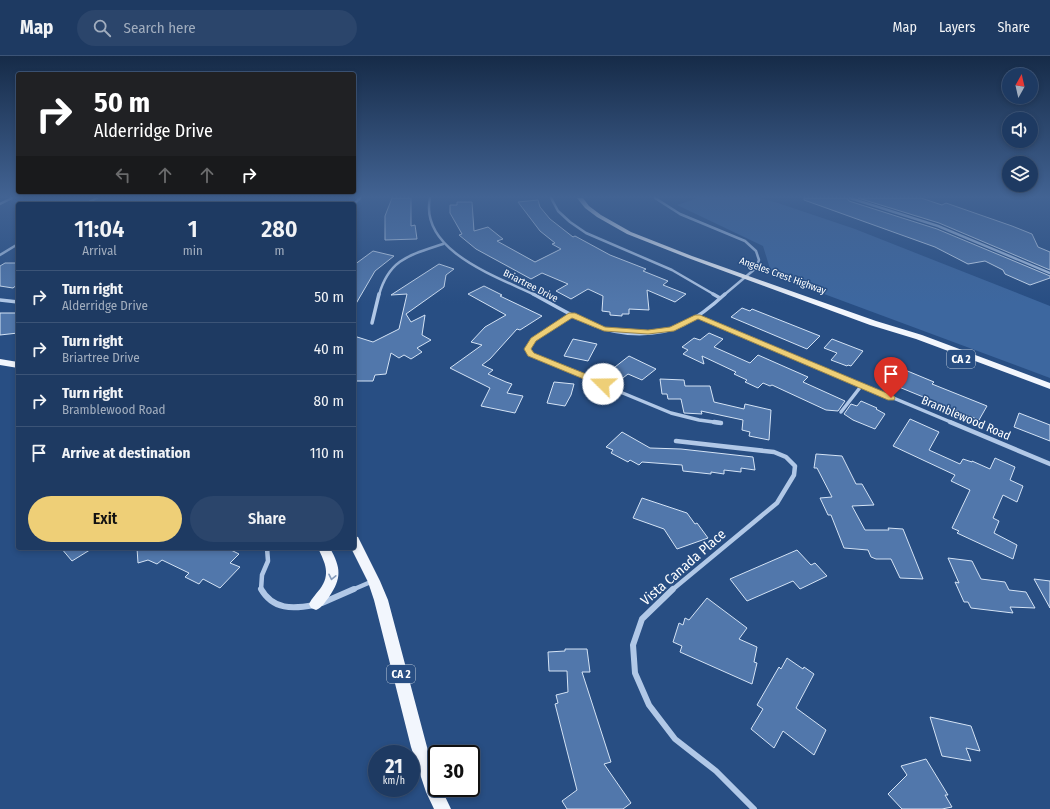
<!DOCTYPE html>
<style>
:root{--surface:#1e3a62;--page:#2b456b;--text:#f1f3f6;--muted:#a1adbe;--line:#3c5477;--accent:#eecf77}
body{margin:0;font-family:"Fira Sans Condensed",sans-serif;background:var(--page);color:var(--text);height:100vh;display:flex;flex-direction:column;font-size:15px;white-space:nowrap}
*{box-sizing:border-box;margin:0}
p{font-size:13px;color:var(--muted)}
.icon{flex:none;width:22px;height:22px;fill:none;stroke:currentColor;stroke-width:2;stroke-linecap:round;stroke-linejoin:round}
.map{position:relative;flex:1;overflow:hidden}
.panel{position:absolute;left:16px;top:146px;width:340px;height:348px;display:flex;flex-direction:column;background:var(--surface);border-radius:4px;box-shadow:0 2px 6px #0003,0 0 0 1px var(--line)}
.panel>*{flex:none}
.guide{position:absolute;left:16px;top:16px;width:340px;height:122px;border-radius:4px;box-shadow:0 2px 6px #0003,0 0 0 1px var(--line);background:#202124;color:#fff;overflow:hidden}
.needle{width:26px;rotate:8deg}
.tools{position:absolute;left:1002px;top:12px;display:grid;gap:8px}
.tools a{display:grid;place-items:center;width:36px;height:36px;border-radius:50%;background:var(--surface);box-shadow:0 2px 6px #0003,0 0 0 1px var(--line);font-size:20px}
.speed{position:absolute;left:368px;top:689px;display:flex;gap:8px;font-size:20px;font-weight:700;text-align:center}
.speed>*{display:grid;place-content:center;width:52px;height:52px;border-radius:50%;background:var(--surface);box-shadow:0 2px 6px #0003,0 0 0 1px var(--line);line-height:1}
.speed small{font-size:10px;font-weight:400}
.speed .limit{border:2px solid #111;border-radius:6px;background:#fff;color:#111}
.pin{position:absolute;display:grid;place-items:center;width:34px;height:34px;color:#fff;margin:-41px -17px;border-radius:50% 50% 50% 0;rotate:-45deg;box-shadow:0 0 4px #0007}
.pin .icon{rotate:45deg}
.me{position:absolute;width:44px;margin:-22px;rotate:292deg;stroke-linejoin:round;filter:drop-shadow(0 0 3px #0008)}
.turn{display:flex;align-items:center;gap:14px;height:84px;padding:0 12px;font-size:18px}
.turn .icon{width:52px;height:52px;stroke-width:2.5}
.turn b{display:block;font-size:28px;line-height:34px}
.lanes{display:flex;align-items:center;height:38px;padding:0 12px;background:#0003;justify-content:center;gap:20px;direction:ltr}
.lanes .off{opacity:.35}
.eta{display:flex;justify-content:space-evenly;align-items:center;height:68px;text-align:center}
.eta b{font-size:24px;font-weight:600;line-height:28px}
.primary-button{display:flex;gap:8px;margin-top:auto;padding:8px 12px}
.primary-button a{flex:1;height:46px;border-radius:24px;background:var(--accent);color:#111;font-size:16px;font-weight:600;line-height:46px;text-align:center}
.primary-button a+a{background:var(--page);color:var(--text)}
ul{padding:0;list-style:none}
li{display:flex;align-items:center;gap:12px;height:52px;padding:0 12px;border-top:1px solid var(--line)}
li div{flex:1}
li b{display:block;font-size:15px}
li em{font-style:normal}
header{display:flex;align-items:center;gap:24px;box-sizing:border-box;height:56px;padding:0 20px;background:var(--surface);border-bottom:1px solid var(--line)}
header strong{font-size:19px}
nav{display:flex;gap:22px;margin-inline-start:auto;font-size:14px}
.search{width:280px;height:36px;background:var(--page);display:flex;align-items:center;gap:10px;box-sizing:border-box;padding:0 14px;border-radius:22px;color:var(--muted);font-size:15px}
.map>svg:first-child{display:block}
</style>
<header>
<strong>Map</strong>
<div class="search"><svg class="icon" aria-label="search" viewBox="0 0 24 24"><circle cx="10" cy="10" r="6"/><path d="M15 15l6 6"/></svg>Search here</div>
<nav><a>Map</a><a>Layers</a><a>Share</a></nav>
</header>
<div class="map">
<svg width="1050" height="753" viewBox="0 0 1050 753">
<rect width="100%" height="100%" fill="#284e83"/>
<!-- green -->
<path fill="#3d679f" d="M698 142H759L778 147 855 173 1050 250V322L781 222 771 216 763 190 677 149Z"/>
<!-- building -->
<g fill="#5177ab" stroke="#d4e3f5">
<path d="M392 142H411V170L415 169 417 183 385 184V160Z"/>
<path d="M804 142H847L849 145 937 173 1050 220V222L1030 229 1005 218 1003 214 985 205 968 208 935 191 804 144Z"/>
<path d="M858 142H921L942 149 946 147 1012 170 1032 178 1038 191 1050 196V214L939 167Z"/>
<path d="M538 144 540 151 550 163 573 181 575 180 610 199 646 213 643 215 668 225 663 229 686 238 675 246 647 234 649 254 629 253V258H622V260L610 259V256L602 255 603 240 588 233 571 243 556 235 568 228 542 217 531 223 476 193 459 179 462 178 450 157V149H457V146H472L474 175 488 171 503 183 497 185 535 206 561 193 552 188 555 187 540 175 518 146Z"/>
<path d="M373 195 394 200 375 215 354 251V209Z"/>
<path d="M5 207H18V228L13 232 0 230V210Z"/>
<path d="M439 208 454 213 446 219 444 231 406 258 411 266 425 259 422 279 431 284 417 292 422 296 411 303 404 299 399 302 391 297 386 318 375 319 373 325H354V280L373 286 399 273 407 238 391 239Z"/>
<path d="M484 230 502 239 500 240 542 260 520 274 517 273 490 303 482 309 493 314 488 318 506 326 512 328 507 337 523 340 515 357 481 350 490 332 450 312 482 289 471 286 485 271 506 259 468 238Z"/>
<path d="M742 252 750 255 752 253 820 280 807 293 731 261Z"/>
<path d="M0 257H18V277L0 279Z"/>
<path d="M709 277 723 283 714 291 750 307 758 299 808 321 803 326 845 345 838 355 826 354 772 329 770 330 763 327 758 332 745 326 747 324 734 318 736 316 702 300 704 308 683 298 688 294 682 291 694 282 700 284Z"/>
<path d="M573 283 597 288 588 305 564 300Z"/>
<path d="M832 283 863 295 851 310 848 309 847 310 831 304 837 297 824 292Z"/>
<path d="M629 300 656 313 642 324 628 318 619 325 606 318Z"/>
<path d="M893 309 934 326 932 328 987 350 979 364 882 324Z"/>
<path d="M660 323 684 324 685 330H710L714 346 744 353 745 348 771 354 769 384 749 380 750 376 742 374 743 364 701 355 702 358 684 357 681 343H668L667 338H662Z"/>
<path d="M554 326 574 328 571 339 565 350 547 347Z"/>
<path d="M861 345 877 352 876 353 885 358 875 373 853 364 844 358 851 348 857 350Z"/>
<path d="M1019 357 1050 369V385L1014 371Z"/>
<path d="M910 363 939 376 929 394 960 408 963 403 972 406V405L990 413 995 402 1015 411 1010 424 1023 430 1017 446 1003 439 993 462 999 465 994 477 1017 489 1013 503 957 477 959 475 952 472 970 434 951 425 955 419 893 390Z"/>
<path d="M622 376 650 392 681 393 753 401 755 414 741 412V416L724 414V418L711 416V418L683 415 682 409 642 406 639 409 630 404 628 406 611 397 613 394 606 391Z"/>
<path d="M816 398 842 400 856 428H862L874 449 852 450 865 474H889L888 472 903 473 923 523 900 522 891 503H876L871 501 868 494 844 492 831 459H828L820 442 832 441 817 412H814Z"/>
<path d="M642 442 687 457 695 468 697 467 708 482 677 493 664 473 633 462Z"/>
<path d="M61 492H93L72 505Z"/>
<path d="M137 492H227L239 498 230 507 240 511 220 532 203 523 199 528 185 521 189 517 162 504 157 508 148 504 138 507Z"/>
<path d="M797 494 811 509 815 507 827 520 800 533 793 525 747 545 730 523Z"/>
<path d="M948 502 972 505 981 523 1005 526 1009 534 1026 536 1035 552 1010 551 1013 557 971 552 968 546H964L955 526 959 527Z"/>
<path d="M1034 523 1050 525V552Z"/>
<path d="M707 542 747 572 739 583 757 591 754 606 757 607 752 628 680 596 682 590 673 586 679 567 683 569 685 562 689 564Z"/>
<path d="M565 593H587L590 616H582L611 706 604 708 631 747 623 753H567L562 745 577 734 555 648 558 647 556 639 568 636 567 615H549L548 596 565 595Z"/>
<path d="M787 602 803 613 804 611 814 618 796 652 826 674 814 699 783 675 774 692 751 673 763 653 757 649 779 611 781 613Z"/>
<path d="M930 661 971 670 980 695 966 692 971 705 942 700Z"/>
<path d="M926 703 948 739H945L952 751 942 753H902L888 738 907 719 901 710Z"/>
</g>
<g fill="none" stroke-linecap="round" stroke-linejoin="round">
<!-- minor-far3 -->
<g stroke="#b1c8e7" stroke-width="2.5">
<path d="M430 142C419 195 498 221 535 239"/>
<path d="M551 142 558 155 570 166 586 177 672 214 715 239"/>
<path d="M655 142 680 158 745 185 756 195 759 204 756 212 724 239"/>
<path d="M850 142 938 170 1050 217"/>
<path d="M0 148 12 142"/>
<path d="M85 148 97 142"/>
<path d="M354 148 360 142"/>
<path d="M0 199 18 188"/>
<path d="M379 239C389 203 410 199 443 188"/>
</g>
<!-- minor-far2 -->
<g stroke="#b1c8e7" stroke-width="3.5">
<path d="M533 238C554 249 574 262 596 270 621 280 658 281 683 269 698 261 712 250 725 238"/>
<path d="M713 238 720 242"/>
<path d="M0 244 18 246"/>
<path d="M572 259 533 284 528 293 531 299 671 357 699 364 721 367"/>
<path d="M698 260 953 367"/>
<path d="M372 267 379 238"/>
<path d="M841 356 862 329"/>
</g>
<!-- minor-far1 -->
<g stroke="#b1c8e7" stroke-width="4.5">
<path d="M714 366 721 367"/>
<path d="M950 366 1050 408"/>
<path d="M261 534 262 519 268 505 267 492"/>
<path d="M352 534 373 525"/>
<path d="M672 534 777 447 794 419 795 410 786 401 774 396 676 385"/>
</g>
<!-- minor -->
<g stroke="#b1c8e7" stroke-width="6">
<path d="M261 533C273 554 293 553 314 549"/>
<path d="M673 533 642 563 633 589 635 617 649 649 675 683 716 715 754 753"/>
<path d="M322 547 354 533"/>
</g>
<!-- primary -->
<g fill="#f2f6fd" fill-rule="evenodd">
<path d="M577 142H583L589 150 601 159 631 176 692 200 876 265 922 279 1050 327V333L916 283 870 269 688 202 627 178 597 161 585 152Z"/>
<path d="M0 303 18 306V312L0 309Z"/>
<path d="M354 480 358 481 380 525 388 544 427 691 437 721V732H441L451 753H434L426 736 411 691 374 544 368 526 351 492H354Z"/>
<path d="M318 492H330C341 512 342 522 329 541 325 546 322 552 316 554L311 552 309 548C312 542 316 538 320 533 331 518 325 507 318 492Z"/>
</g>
</g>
<!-- one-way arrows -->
<defs><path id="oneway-chevron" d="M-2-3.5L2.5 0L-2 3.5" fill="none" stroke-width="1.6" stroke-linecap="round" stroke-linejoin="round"/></defs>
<use stroke="#839aba" href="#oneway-chevron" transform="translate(332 521) rotate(102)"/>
<!-- sky -->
<linearGradient id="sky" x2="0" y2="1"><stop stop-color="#162b48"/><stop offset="0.57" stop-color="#426393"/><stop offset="1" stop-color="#426393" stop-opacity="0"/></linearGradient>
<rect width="1050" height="247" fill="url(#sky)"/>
<!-- route -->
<path fill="#eecf77" stroke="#9b874d" d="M569 257H575L605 271 648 274 670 271 695 259H700L894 340 895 342 894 344H888L698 263 674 275 648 278 604 275 572 262 536 285 531 293 534 297 606 326 607 328 603 331 528 300 524 293 531 282Z"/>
<g text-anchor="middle" stroke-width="3" stroke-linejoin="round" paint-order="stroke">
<!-- far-street labels -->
<g font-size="10" fill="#fff" stroke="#284e83">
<text transform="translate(783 219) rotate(20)" y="4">Angeles Crest Highway</text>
<text transform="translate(531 229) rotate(27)" y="4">Briartree Drive</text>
</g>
<!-- shield labels -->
<g fill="#284e83" stroke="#becada" stroke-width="1">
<rect x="947" y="294" width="28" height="18" rx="3"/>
<rect x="387" y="609" width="28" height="18" rx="3"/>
</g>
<g font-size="11" font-weight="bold" fill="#fff">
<text x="961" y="307">CA 2</text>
<text x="401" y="622">CA 2</text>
</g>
<!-- street labels -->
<g font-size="12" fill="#fff" stroke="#284e83">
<text transform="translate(966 362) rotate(23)" y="4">Bramblewood Road</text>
</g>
<!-- near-street labels -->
<g font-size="14" fill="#fff" stroke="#284e83">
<text transform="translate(683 511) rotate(-41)" y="5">Vista Canada Place</text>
</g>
</g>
</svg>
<div class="tools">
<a><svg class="needle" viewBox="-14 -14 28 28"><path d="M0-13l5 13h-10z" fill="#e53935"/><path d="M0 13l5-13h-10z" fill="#a1adbe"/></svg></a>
<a><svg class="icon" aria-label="sound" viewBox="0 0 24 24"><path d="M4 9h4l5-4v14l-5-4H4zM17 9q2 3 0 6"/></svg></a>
<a><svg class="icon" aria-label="layers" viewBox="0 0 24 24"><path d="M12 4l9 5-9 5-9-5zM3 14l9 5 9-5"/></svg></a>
</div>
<div class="speed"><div>21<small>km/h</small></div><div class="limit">30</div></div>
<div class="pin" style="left:891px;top:342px;background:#d93025"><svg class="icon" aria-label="arrive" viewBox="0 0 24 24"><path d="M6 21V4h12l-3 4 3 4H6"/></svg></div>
<svg class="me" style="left:603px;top:328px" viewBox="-20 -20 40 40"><circle r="19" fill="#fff"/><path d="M0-13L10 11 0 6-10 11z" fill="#eecf77"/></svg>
<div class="guide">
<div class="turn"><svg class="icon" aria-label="right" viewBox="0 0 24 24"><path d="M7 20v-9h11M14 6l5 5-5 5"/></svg><div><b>50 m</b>Alderridge Drive</div></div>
<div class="lanes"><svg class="icon off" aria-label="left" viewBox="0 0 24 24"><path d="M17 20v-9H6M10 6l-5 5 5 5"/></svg><svg class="icon off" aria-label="ahead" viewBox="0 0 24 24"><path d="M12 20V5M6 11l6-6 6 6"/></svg><svg class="icon off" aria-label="ahead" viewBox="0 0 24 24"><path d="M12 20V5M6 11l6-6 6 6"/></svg><svg class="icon" aria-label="right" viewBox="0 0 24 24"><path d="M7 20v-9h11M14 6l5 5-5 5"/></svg></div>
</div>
<section class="panel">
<div class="eta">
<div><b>11:04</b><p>Arrival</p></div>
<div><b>1</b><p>min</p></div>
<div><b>280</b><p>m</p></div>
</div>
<ul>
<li><svg class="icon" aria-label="right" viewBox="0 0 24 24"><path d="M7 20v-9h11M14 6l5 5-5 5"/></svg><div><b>Turn right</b><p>Alderridge Drive</p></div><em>50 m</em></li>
<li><svg class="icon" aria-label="right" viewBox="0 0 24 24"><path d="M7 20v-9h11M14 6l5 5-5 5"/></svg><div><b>Turn right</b><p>Briartree Drive</p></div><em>40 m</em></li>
<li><svg class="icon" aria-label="right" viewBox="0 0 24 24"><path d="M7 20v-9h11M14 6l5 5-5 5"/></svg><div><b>Turn right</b><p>Bramblewood Road</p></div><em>80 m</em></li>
<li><svg class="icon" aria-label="arrive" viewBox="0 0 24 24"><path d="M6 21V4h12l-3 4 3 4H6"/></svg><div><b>Arrive at destination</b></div><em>110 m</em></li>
</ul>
<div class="primary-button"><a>Exit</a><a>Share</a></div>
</section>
</div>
